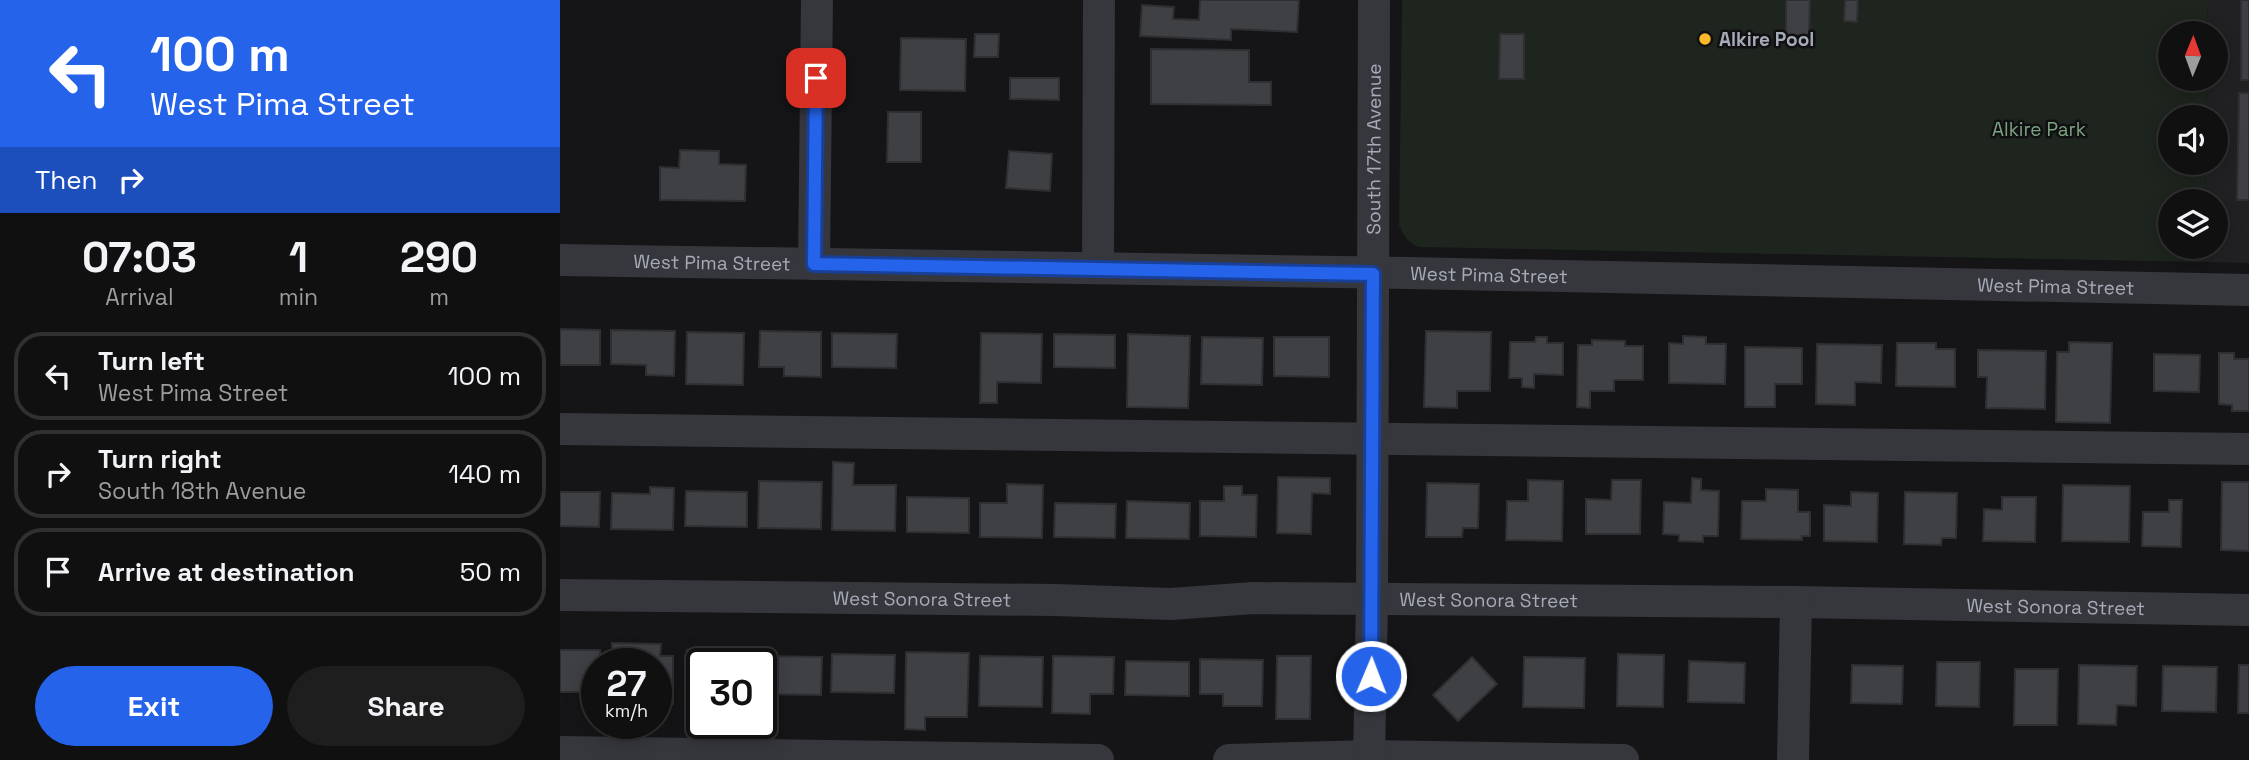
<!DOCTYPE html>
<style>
:root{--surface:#101011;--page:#1e1e1f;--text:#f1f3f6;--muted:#9c9d9f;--line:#303031;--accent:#2563eb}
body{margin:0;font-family:"Space Grotesk",sans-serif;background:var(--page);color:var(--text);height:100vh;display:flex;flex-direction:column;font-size:26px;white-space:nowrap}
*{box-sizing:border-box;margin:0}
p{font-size:23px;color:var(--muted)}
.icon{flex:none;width:38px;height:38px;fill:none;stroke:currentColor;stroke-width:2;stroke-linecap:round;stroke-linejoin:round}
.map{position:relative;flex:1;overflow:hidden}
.side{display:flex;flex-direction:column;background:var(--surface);width:560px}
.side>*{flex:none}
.guide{background:#2563eb;color:#fff;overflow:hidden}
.needle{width:46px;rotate:1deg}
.tools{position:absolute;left:1598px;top:21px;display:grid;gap:14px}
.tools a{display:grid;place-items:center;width:70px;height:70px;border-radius:50%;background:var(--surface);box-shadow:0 4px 18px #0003,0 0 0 2px var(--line);font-size:35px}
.speed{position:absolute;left:21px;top:648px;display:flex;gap:14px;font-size:35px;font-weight:700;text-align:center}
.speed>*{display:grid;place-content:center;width:91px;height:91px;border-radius:50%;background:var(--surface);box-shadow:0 4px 18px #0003,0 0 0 2px var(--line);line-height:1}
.speed small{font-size:18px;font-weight:400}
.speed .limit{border:4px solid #111;border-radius:10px;background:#fff;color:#111}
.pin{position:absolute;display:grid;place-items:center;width:60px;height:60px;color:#fff;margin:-30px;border-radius:14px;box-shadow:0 4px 10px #0006}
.me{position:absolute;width:77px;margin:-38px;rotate:1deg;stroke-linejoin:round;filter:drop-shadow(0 0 5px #0008)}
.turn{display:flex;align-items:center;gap:24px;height:147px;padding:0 35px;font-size:32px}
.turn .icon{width:91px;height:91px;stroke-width:2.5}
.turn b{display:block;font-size:49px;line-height:60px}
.then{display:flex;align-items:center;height:66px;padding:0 35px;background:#0003;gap:14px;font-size:26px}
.eta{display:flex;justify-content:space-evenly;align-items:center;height:119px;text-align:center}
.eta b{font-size:42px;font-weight:700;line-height:49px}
.cta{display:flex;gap:14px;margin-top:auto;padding:14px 35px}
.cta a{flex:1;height:80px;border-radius:42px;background:var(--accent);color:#fff;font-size:28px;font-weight:700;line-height:80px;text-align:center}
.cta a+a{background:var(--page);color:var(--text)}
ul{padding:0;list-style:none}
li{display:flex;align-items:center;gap:21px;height:88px;margin:0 14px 10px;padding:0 21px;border:4px solid var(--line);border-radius:28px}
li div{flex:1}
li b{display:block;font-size:26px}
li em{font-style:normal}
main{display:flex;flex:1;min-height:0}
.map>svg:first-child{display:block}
</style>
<main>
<section class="side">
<div class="guide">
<div class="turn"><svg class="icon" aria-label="left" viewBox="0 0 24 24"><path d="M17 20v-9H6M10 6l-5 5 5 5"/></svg><div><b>100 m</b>West Pima Street</div></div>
<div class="then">Then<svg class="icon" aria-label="right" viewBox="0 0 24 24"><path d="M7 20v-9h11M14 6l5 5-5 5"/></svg></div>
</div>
<div class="eta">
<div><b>07:03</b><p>Arrival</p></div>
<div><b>1</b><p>min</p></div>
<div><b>290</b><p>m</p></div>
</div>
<ul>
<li><svg class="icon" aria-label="left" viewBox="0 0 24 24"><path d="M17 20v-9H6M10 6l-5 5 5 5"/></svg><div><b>Turn left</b><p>West Pima Street</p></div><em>100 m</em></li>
<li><svg class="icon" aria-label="right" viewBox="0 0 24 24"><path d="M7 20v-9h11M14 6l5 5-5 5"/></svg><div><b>Turn right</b><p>South 18th Avenue</p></div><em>140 m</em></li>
<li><svg class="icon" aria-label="arrive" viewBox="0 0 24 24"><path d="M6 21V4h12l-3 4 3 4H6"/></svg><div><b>Arrive at destination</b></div><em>50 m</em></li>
</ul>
<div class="cta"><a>Exit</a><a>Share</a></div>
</section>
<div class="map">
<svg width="1689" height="760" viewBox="0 0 1689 760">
<rect width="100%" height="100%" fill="#151517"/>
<!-- built -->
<path fill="#212124" d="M1648 0H1689V263L1645 262V247H1656V201H1645L1646 163H1656V117H1646L1647 79H1656V33H1647Z"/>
<!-- green -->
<path fill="#1d251e" d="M842 0H1648L1647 33H1610V79H1647L1646 117H1610V163H1646L1645 201H1610V247H1645V262L860 247C848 244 844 236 839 225Z"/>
<!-- building -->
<g fill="#3f4044" stroke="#2f2f33" stroke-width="2">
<path d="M640 0H739L737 32 671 29V40L580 36 582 5 614 7 613 19 639 20Z"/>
<path d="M1226 0H1250L1249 36 1226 35Z"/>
<path d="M1285 0H1298L1297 22 1284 21Z"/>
<rect x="1681" y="0" width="8" height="80"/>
<path d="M415 34H439L438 57H414Z"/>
<path d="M940 34H964V79H939Z"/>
<path d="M341 38 406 39 405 91 340 90Z"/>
<path d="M591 49 689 50V82H711V105L591 104Z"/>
<path d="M450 78H499V100L450 99Z"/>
<path d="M1679 93H1689V200H1677Z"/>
<path d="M328 112H361V162H327Z"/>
<path d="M120 150 159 151V164L186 165 185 201 100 200V167L119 168Z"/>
<path d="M449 151 492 154 490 191 446 188Z"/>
<path d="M0 329 40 330V365H0Z"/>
<path d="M51 330 115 331 114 376 86 375V365L51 364Z"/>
<path d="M200 331 261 332V377L224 376V367H199Z"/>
<path d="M866 331 931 332 930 391H897V408L864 407Z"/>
<path d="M127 332 184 333 183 385 126 384Z"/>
<path d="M272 333 337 334 336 368 272 367Z"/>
<path d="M421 333 482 334 481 383 437 382V403H420Z"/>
<path d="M494 334 555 335V368L494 367Z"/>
<path d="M568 334 630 336 628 408 567 407Z"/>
<path d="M1123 336 1146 337V344H1166L1165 384 1109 383V343L1123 344Z"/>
<path d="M642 337 703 338 702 385 641 384Z"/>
<path d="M714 337H769V377L714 376Z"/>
<path d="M976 337H987V343H1003V375L974 374V388L962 387V378H949L950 342H975Z"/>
<path d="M1032 340 1065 341V346H1083V380H1054V391H1030V408L1017 407 1018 345H1032Z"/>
<path d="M1509 342 1552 343 1550 423 1496 422 1497 352H1509Z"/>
<path d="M1337 343H1376V349H1395V387L1336 386Z"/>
<path d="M1257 344 1322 345 1321 383 1295 382V405L1256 404Z"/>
<path d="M1185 347 1242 348V384H1215V407H1185Z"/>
<path d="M1418 350 1486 351 1485 409 1426 408 1427 377H1418Z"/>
<path d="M1659 353H1674V359H1689V411H1672V405L1659 404Z"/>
<path d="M1594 354 1640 355 1639 392 1594 391Z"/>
<path d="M273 462 294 463 293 485H336L335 531 272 530Z"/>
<path d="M718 477 770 478V494L752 493 751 534 717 533Z"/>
<path d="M1132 478 1141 479V490L1159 491 1158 536H1143V542L1119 541V535L1103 534 1104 502 1131 503Z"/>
<path d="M968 480 1003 481 1002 541 946 540 947 501H968Z"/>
<path d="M1052 480H1081L1080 534H1026V499L1051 500Z"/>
<path d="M199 481 262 482 261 529 198 528Z"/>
<path d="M1662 482H1689V551L1661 550Z"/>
<path d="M867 483 919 484 918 528H903L902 537H866Z"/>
<path d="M447 484 483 485 482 538 420 537V503H447Z"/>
<path d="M1503 485 1570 486 1569 542 1502 541Z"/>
<path d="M664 486H682V495H697L696 537 640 536V501H664Z"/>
<path d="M90 487 114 488 113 530 51 529 52 493 90 494Z"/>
<path d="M1206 489 1238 490V512H1250V536H1242V540L1181 539 1182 501H1206Z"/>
<path d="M126 491 187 492V527L125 526Z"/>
<path d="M0 492H40L39 527 0 526Z"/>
<path d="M1291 492 1318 493 1317 542 1264 541V505L1291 506Z"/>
<path d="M1345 492 1397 493 1396 538H1382L1381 545 1344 544Z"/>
<path d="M347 497 409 498V533L347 532Z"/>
<path d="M1442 497H1476L1475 542 1423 541 1424 509 1442 510Z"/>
<path d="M1609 500H1622L1621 547 1582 546 1583 512H1609Z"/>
<path d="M567 501 630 503 629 539 566 538Z"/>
<path d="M495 503 556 504 555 538 494 537Z"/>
<path d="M52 643 101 644 100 656H113V704H96V663H52Z"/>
<path d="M0 650H40V663H37V692H0Z"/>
<path d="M127 650 186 651V663H142V708H126Z"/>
<path d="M346 652 409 653 407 717H365V730L345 729Z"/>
<path d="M272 654 335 655 334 693 271 692Z"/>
<path d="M1058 654 1104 655 1103 707 1057 706Z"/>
<path d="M199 656 262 657 261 695 201 694V663H199Z"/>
<path d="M420 656 483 657 482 707 419 706Z"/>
<path d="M493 656 554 657 553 694H530V714L492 713Z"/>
<path d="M717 656H751L750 719H716Z"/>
<path d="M912 657 937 684 898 721 873 695Z"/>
<path d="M964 657 1025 658 1024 708 963 707Z"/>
<path d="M640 659 703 660 702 706H663V694H640Z"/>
<path d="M566 661 629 662V696L565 695Z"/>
<path d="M1129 661 1185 663 1184 703 1128 702Z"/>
<path d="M1377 662H1420L1419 707 1376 706Z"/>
<path d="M1292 665 1343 666 1342 704 1291 703Z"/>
<path d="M1519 665 1577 666 1576 706 1557 705 1556 725 1518 724Z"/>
<path d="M1679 665H1689V713H1678Z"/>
<path d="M1603 666 1657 667 1656 712 1602 711Z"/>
<path d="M1455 669H1498L1497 725H1454Z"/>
</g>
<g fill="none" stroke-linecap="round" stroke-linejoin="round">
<!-- minor -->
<g stroke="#36373c" stroke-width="32">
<path id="s1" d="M0 260 848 273 1689 290"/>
<path d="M254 264 257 0"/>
<path d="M538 268 539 0"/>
<path d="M0 429 1689 449"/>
<path id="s2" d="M0 595 495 600 611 604 693 598 1236 602 1689 610"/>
<path d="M0 752 538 760"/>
<path d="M669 760 809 756 1063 760"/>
<path id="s3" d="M809 760 812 599 814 0"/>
<path d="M1233 760 1236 602"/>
</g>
</g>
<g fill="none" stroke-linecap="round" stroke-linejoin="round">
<defs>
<path id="route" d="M256 78 254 264 813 274 811 676"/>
</defs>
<!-- route casing -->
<use href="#route" stroke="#184099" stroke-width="18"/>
<!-- route -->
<use href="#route" stroke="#2563eb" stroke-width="12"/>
</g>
<!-- markers -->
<circle fill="#f9b92b" stroke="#101012" stroke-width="2.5" cx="1145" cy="39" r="7"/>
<g text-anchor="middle" stroke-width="5" stroke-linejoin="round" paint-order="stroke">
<!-- poi labels -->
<g font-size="19" font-weight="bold" fill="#a6abb8" stroke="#101012" text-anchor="start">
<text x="1159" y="46">Alkire Pool</text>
</g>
<!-- park labels -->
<g font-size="19" fill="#7ca380" stroke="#101012">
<text x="1479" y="136">Alkire Park</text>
</g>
<!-- street labels -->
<g font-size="19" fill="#a6abb8" stroke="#101012">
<text dy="7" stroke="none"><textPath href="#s3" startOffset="611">South 17th Avenue</textPath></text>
<text dy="7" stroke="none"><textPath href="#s1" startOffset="152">West Pima Street</textPath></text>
<text dy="7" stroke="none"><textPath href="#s1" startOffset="929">West Pima Street</textPath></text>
<text dy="7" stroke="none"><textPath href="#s1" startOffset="1496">West Pima Street</textPath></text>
<text dy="7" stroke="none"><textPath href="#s2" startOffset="362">West Sonora Street</textPath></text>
<text dy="7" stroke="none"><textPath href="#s2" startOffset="929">West Sonora Street</textPath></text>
<text dy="7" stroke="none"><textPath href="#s2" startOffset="1496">West Sonora Street</textPath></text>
</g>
</g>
</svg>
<div class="tools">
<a><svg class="needle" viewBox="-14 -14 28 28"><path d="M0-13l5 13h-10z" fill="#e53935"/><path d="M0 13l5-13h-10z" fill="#9c9d9f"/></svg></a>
<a><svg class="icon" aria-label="sound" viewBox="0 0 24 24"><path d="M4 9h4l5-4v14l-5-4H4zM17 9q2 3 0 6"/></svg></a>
<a><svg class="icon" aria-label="layers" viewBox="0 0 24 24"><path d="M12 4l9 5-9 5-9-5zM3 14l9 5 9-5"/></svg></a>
</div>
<div class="speed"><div>27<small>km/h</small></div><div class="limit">30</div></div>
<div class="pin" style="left:256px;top:78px;background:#d93025"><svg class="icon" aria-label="arrive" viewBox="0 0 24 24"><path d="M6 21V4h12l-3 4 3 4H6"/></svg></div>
<svg class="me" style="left:811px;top:676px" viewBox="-20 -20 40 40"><circle r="17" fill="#2563eb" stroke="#fff" stroke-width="3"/><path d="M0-11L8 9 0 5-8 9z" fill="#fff"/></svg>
</div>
</main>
